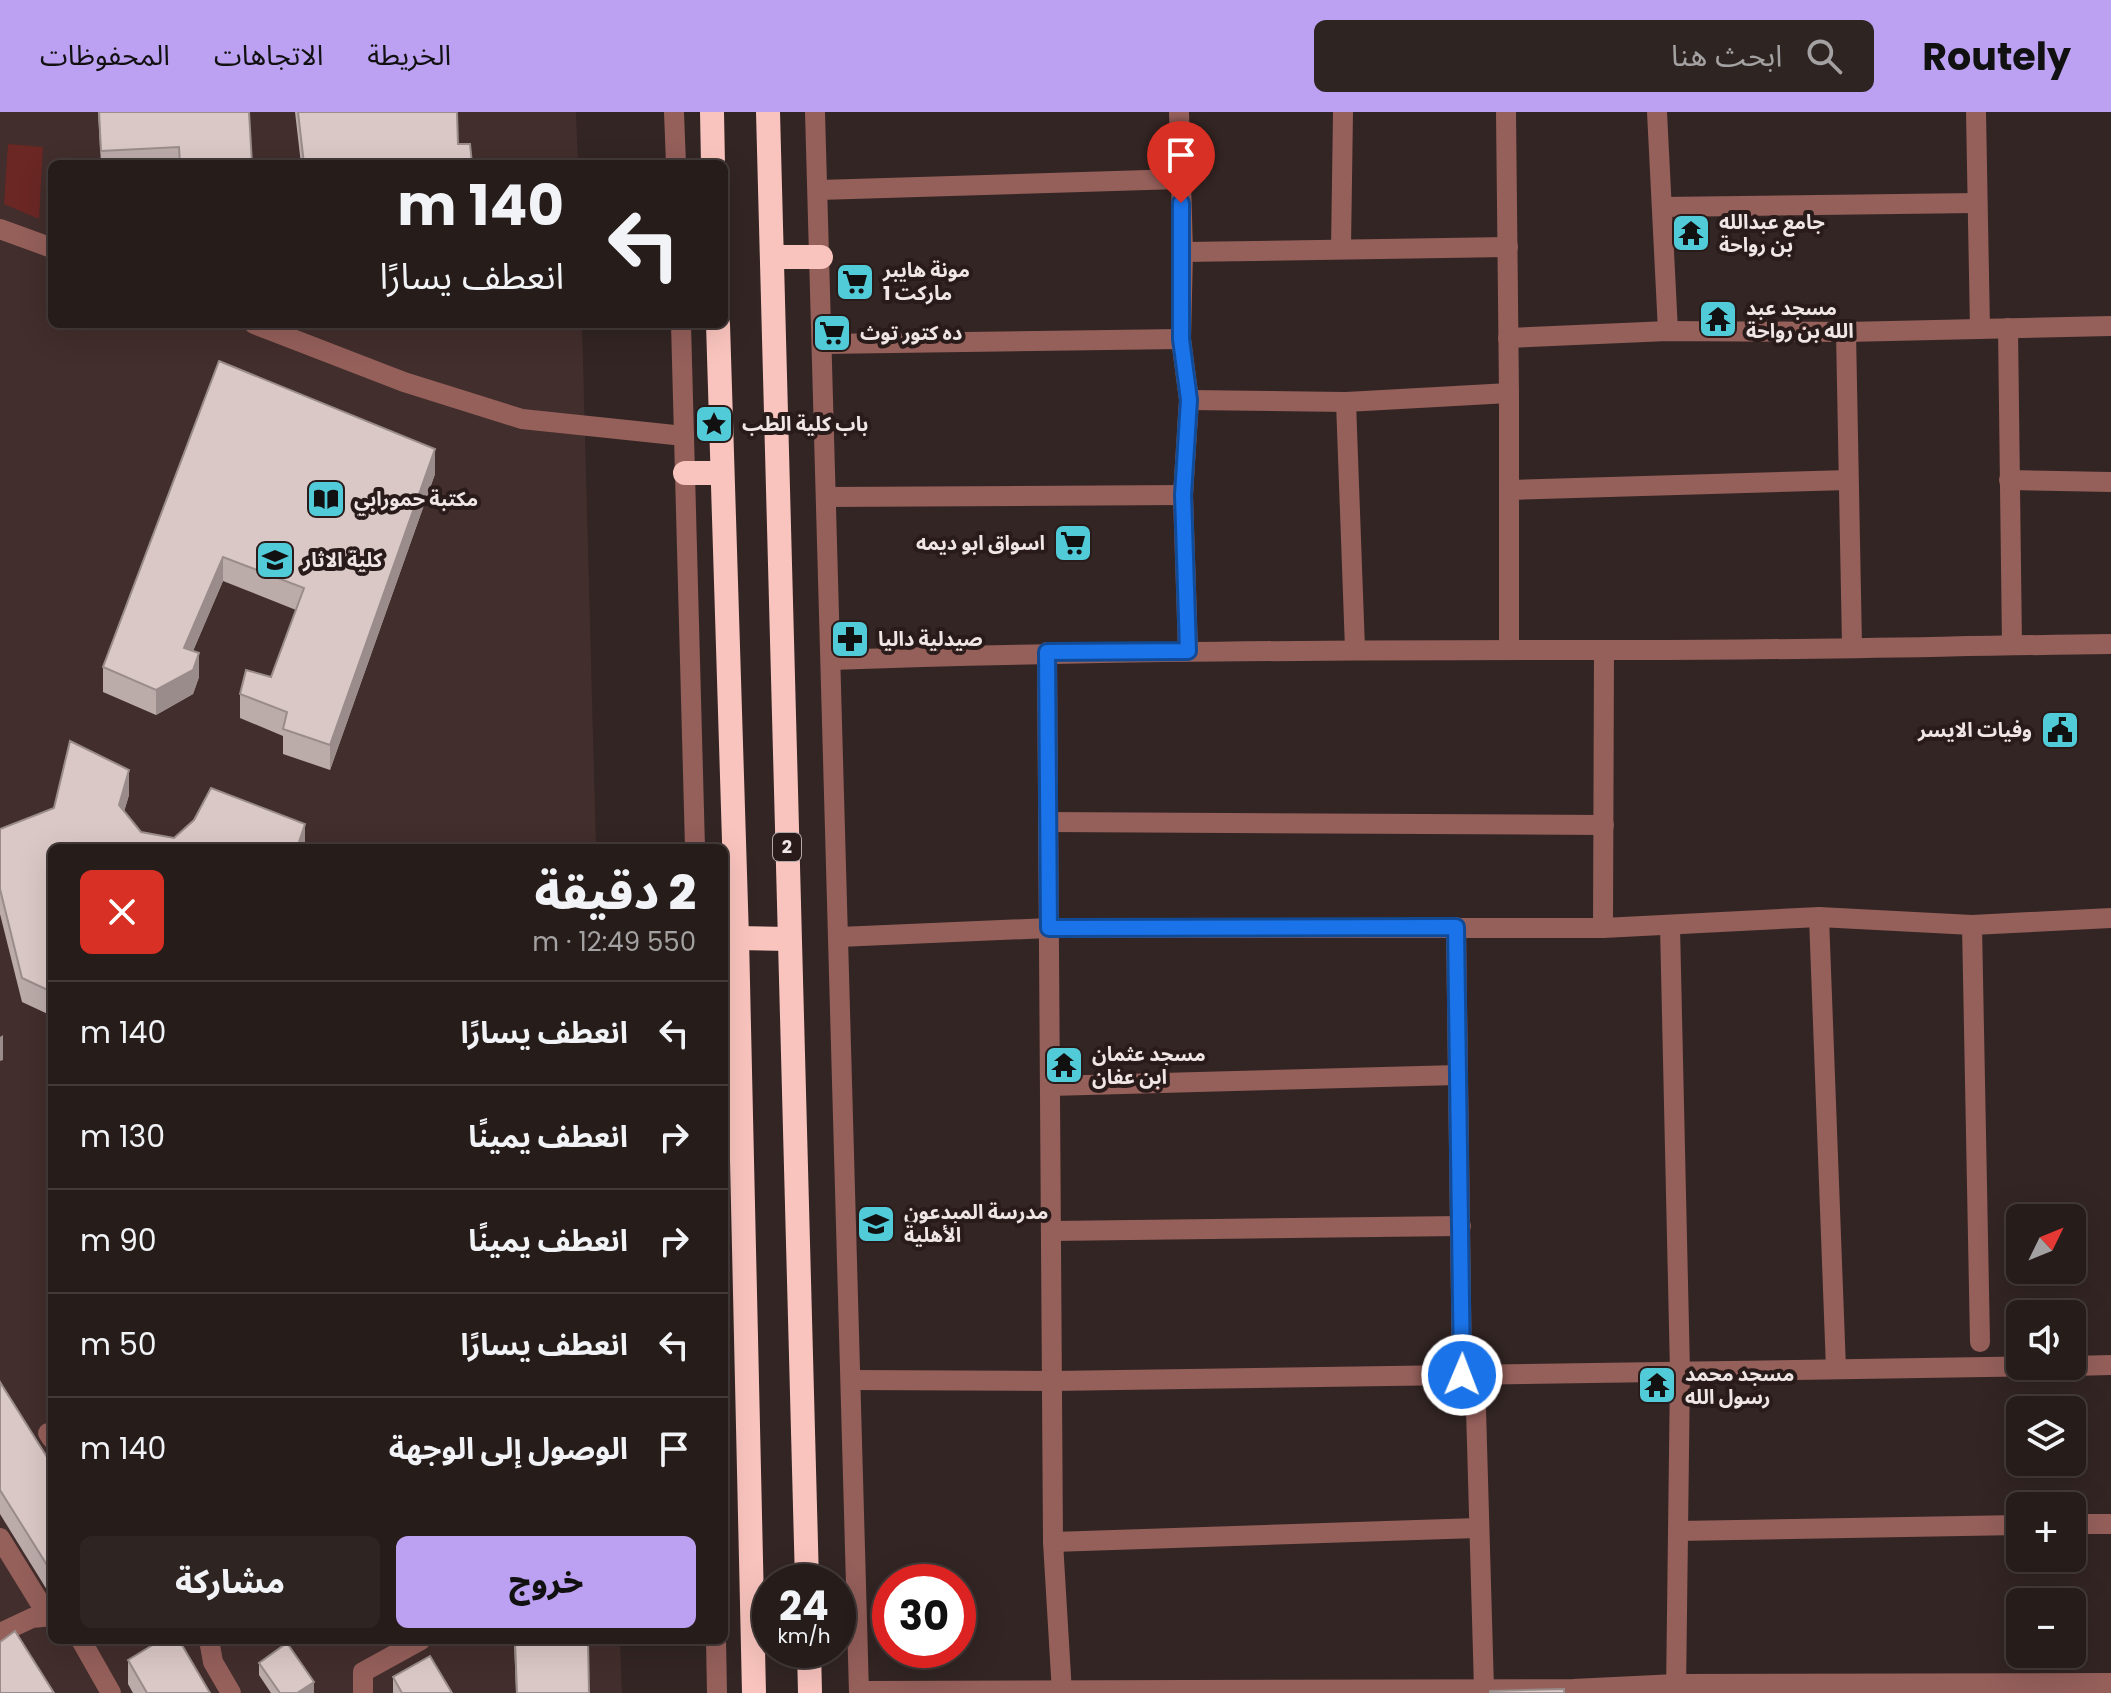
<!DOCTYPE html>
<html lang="ar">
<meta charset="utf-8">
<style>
:root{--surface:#261c1a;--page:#2e2523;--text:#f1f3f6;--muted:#a4a1a2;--line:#423a39;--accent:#bca0f2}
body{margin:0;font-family:Poppins,"Noto Sans Arabic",sans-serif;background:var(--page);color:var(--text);direction:rtl;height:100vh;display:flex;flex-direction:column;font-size:30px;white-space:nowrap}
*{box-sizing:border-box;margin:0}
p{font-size:26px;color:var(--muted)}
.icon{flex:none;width:44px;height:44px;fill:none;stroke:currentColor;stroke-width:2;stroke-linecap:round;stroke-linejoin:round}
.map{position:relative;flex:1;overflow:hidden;direction:ltr}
.sheet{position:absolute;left:48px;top:732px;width:680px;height:800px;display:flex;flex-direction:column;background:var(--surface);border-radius:12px;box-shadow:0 8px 32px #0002,0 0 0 2px var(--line);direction:rtl}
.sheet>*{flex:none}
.banner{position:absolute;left:48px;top:48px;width:680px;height:168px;border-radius:12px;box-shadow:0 8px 32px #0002,0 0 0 2px var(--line);direction:rtl;background:#261c1a;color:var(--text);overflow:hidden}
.needle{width:52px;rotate:47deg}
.controls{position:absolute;left:2006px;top:1092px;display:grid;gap:16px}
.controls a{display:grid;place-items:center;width:80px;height:80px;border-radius:12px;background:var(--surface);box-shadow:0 8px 32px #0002,0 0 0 2px var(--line);font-size:40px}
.speed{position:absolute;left:752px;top:1452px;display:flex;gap:16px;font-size:40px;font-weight:700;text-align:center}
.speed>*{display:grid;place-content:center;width:104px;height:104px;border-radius:50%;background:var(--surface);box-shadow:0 8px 32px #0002,0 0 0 2px var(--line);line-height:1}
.speed small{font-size:20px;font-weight:400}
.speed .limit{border:12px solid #d22;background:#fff;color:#111}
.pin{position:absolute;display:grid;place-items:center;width:68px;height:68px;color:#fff;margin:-82px -34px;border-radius:50% 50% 50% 0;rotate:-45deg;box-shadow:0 0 8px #0007}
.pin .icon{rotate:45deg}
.me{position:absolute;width:88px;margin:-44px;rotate:1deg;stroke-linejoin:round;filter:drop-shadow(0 0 6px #0008)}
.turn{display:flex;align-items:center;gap:28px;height:168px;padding:0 32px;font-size:36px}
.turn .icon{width:104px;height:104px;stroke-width:2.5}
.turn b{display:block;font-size:56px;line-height:68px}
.round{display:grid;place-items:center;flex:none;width:84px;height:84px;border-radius:12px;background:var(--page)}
.overview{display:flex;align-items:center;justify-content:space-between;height:136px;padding:0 32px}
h1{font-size:48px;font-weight:800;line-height:60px}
.primary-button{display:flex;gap:16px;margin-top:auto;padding:16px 32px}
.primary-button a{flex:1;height:92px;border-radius:12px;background:var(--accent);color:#111;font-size:32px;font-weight:800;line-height:92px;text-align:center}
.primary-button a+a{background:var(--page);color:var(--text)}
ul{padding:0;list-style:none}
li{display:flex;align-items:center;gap:24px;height:104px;padding:0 32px;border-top:2px solid var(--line)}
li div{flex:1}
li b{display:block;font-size:30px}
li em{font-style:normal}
header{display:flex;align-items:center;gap:48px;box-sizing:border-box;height:112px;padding:0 40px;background:var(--accent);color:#111}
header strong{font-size:38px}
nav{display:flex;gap:44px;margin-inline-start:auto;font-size:28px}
.search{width:560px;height:72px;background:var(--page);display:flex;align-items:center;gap:20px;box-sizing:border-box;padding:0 28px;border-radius:12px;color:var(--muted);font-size:30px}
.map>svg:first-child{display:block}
</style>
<header>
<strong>Routely</strong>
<div class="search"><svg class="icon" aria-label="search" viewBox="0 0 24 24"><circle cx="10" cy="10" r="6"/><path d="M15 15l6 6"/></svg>ابحث هنا</div>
<nav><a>الخريطة</a><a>الاتجاهات</a><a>المحفوظات</a></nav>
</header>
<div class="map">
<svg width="2111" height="1581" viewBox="0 0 2111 1581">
<rect width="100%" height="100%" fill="#322523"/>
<!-- built -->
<path fill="#422e2c" d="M0 0H576L578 52H52V212H582L596 736H52V1528H620L622 1581H0Z"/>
<!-- green -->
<path fill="#6a2724" d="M8 32 43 35 39 107 4 92Z"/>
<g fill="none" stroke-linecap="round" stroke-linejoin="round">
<!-- minor -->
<g stroke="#955f5a" stroke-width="20">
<path d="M674 0 676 52"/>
<path d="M815 0 859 1581"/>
<path d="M1179 0 1183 140 1181 227 1189 288 1183 383 1188 539"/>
<path d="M1506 0 1509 281V537"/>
<path d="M1657 0 1668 219"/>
<path d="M1976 0 1980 217"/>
<path d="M819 78 1180 67"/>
<path d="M1662 95 1977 91"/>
<path d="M0 117 52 136"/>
<path d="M1341 136 1343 0"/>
<path d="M1183 140 1508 135"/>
<path d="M254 212 404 270 522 307 684 324"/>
<path d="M681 212 695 736"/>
<path d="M2008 216 2012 533"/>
<path d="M1846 220 1852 534"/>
<path d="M1508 226 1668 219 1846 220 2111 214"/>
<path d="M823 232 1181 227"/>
<path d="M1189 288 1346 290 1509 281"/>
<path d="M1346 290 1355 537"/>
<path d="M2009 368 2111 370"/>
<path d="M1509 378 1848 368"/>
<path d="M827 385 1183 383"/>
<path d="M1047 540 1053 1430 1062 1581"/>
<path d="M832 548C1089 539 1346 538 1603 538 1772 539 1942 534 2111 532"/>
<path d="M1048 710 1604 713"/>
<path d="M1819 805 1836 1257"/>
<path d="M1972 813 1980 1230"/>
<path d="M1670 814 1680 1260 1676 1581"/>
<path d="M1456 815 1462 1263"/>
<path d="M1603 816 1604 538"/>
<path d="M839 825 1049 816H1603L1819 805 1972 813 2111 806"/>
<path d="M1050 974 1458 963"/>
<path d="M1051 1119 1461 1114"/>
<path d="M2072 1254 2111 1253"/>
<path d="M1475 1262 1484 1577"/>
<path d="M851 1268 1052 1269 2057 1254"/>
<path d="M48 1321 52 1327"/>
<path d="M2072 1412H2111"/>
<path d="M1678 1419 2020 1413"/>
<path d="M0 1426 48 1504"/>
<path d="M1053 1430 1478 1416"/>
<path d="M0 1521 32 1506 52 1504"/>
<path d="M81 1528 111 1581"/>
<path d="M209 1528 213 1550 231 1581"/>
<path d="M716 1528 717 1581"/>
<path d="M859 1579 1573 1577 1676 1572 2111 1571"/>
<path d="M363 1581V1560L421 1528"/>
</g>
<!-- highway -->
<g stroke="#fac4be" stroke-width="24">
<path d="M712 0 713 52"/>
<path d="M768 0 807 1470"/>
<path d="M772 145H821"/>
<path d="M718 212 737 826 754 1581"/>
<path d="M685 361H722"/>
<path d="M737 826 789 827"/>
<path d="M809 1538 810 1581"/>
</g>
</g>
<!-- wall -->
<g fill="#bbacaa">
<path d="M98 0H249L252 52H101Z"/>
<path d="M295 0H457L458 32 472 52H301Z"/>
<path d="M219 249 435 362 330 658 283 642V624L240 606V582L271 565 296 498 223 469 193 539 199 565 193 582 156 603 103 580V555Z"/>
<path d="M129 683 124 699 141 720 174 726 305 736H52V910L50 903 22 890 0 802V717Z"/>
<path d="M0 1270 52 1353V1486L0 1402Z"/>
<path d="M514 1528H588L589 1581H516Z"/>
<path d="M128 1548 210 1581H133L128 1572Z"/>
<path d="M259 1551 314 1581H271L259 1563Z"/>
<path d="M393 1565 452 1581H393Z"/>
</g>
<!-- shaded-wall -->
<g fill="#998c8b">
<path d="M435 337V362L330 658V633Z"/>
<path d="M223 445V469L184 560V536Z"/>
<path d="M199 541V565L193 582 156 603V578Z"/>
<path d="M129 658V683L119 718V693Z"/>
<path d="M305 712V736H297Z"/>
<path d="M3 923V948L0 949V925Z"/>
<path d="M314 1570V1581H297Z"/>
</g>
<!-- building -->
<g fill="#dac8c6" stroke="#998c8b" stroke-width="2">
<path d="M99 0H249L252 52H180L179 35 101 39Z"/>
<path d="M298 0H457L458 32H470L472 52H304Z"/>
<path d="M219 249 435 337 330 633 283 617 287 600 240 582 246 558 271 565 304 476 223 445 184 536 199 541 193 558 156 578 103 555Z"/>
<path d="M70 629 129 658 119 693 141 720 174 726 194 708 211 676 305 712 297 736H52V885L50 879 22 866 0 777V717L54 696Z"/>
<path d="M0 1270 52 1353V1461L0 1378Z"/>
<path d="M15 1519 54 1581H0V1530Z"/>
<path d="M161 1528H179L210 1581H147L128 1548Z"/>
<path d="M515 1528H588L589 1581H517Z"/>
<path d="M287 1531 314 1570 297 1581H280L259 1551Z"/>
<path d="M430 1544 452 1581H402L393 1565Z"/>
<path d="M1564 1577V1581H1490V1579Z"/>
</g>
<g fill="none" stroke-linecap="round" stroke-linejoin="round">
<defs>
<path id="route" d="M1181 91V227L1189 288 1183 383 1188 539 1047 540 1049 816 1456 815 1462 1263"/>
</defs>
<!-- route casing -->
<use href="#route" stroke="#114b97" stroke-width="20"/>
<!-- route -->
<use href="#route" stroke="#1a73e8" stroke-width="14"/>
</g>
<!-- icons -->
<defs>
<symbol id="temple-square" viewBox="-11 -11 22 22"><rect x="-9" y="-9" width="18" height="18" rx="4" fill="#52cbd9" stroke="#281b1a"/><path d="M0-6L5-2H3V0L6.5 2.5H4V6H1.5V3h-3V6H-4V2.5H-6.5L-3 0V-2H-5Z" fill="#111"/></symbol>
<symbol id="supermarket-square" viewBox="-11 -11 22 22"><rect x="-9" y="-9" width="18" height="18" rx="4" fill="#52cbd9" stroke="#281b1a"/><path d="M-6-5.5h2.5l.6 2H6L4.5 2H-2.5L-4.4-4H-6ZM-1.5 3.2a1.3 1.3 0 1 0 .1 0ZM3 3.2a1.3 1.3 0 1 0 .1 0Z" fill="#111"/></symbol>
<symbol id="sight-square" viewBox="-11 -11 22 22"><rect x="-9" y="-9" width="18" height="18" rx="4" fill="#52cbd9" stroke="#281b1a"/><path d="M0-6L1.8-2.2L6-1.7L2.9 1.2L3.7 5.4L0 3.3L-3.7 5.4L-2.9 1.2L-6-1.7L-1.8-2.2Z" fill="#111"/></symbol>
<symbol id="library-square" viewBox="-11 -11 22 22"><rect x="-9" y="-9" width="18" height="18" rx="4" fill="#52cbd9" stroke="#281b1a"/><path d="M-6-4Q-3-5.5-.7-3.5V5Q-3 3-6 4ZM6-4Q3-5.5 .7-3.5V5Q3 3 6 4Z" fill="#111"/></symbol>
<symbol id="university-square" viewBox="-11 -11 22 22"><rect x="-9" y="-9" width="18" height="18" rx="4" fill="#52cbd9" stroke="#281b1a"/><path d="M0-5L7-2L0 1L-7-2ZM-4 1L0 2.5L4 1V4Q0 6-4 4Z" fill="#111"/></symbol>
<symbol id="pharmacy-square" viewBox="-11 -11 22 22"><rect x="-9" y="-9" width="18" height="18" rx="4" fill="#52cbd9" stroke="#281b1a"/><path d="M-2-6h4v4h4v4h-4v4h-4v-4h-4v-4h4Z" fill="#111"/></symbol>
<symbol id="civic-square" viewBox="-11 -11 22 22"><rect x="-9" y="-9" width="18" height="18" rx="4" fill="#52cbd9" stroke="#281b1a"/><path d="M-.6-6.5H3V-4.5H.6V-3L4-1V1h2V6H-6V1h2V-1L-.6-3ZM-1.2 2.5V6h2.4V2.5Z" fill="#111"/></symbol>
<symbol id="school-square" viewBox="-11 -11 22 22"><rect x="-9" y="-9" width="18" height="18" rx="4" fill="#52cbd9" stroke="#281b1a"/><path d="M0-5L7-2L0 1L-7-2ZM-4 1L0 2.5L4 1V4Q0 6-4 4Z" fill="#111"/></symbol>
</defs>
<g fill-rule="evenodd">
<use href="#temple-square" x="1669" y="99" width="44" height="44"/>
<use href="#supermarket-square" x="833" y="148" width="44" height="44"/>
<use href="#temple-square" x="1696" y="185" width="44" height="44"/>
<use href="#supermarket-square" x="810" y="199" width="44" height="44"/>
<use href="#sight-square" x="692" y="290" width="44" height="44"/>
<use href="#library-square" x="304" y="365" width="44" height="44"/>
<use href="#supermarket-square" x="1051" y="409" width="44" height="44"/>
<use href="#university-square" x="253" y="426" width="44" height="44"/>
<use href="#pharmacy-square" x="828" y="505" width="44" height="44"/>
<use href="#civic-square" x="2038" y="596" width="44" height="44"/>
<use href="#temple-square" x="1042" y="931" width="44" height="44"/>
<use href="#school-square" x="854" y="1090" width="44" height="44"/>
<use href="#temple-square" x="1635" y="1251" width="44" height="44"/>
</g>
<g text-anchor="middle" stroke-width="8" stroke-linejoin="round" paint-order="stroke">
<!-- shield labels -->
<rect fill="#281b1a" stroke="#b3a9a8" stroke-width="2" x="773" y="721" width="28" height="28" rx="6"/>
<g font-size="18" font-weight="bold" fill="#efe6e5">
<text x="787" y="741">2</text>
</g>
<!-- poi labels -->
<g font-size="20" font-weight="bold" fill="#efe6e5" stroke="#281b1a" text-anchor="start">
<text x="1719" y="117">جامع عبدالله<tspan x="1719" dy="23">بن رواحة</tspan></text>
<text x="883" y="165">مونة هايبر<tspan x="883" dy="23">ماركت 1</tspan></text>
<text x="1746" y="203">مسجد عبد<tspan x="1746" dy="23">الله بن رواحة</tspan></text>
<text x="860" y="228">ده كتور توث</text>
<text x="742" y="319">باب كلية الطب</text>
<text x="354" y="394">مكتبة حمورابي</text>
<text x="1045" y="438" text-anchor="end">اسواق ابو ديمه</text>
<text x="303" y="455">كلية الاثار</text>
<text x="878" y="534">صيدلية داليا</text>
<text x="2032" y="625" text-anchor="end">وفيات الايسر</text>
<text x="1092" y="949">مسجد عثمان<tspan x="1092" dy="23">ابن عفان</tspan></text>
<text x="904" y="1107">مدرسة المبدعون<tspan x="904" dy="23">الأهلية</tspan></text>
<text x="1685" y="1269">مسجد محمد<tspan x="1685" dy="23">رسول الله</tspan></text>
</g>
</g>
</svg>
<div class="controls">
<a><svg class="needle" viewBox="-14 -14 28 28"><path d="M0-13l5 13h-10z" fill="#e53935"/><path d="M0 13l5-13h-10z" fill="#a4a1a2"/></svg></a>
<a><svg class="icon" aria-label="sound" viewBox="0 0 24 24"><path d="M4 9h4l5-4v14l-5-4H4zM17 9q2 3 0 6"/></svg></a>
<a><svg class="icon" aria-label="layers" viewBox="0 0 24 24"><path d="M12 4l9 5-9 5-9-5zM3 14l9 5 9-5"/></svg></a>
<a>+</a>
<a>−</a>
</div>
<div class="speed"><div>24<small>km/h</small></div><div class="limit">30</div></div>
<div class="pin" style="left:1181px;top:91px;background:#d93025"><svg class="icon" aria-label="arrive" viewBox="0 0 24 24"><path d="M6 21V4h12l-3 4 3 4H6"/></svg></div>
<svg class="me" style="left:1462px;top:1263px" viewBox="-20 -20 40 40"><circle r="17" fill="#1a73e8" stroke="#fff" stroke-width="3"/><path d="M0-11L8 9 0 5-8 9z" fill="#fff"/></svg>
<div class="banner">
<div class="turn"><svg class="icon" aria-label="left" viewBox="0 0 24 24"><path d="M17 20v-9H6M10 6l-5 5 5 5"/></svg><div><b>140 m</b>انعطف يسارًا</div></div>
</div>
<section class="sheet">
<div class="overview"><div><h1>2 دقيقة</h1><p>550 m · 12:49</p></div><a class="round" style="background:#d93025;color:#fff"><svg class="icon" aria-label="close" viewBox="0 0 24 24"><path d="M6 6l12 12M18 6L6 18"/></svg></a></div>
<ul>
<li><svg class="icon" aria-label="left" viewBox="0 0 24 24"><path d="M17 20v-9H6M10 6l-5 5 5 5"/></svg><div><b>انعطف يسارًا</b></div><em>140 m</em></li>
<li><svg class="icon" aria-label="right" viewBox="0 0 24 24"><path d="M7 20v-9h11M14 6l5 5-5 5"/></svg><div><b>انعطف يمينًا</b></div><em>130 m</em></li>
<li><svg class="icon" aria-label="right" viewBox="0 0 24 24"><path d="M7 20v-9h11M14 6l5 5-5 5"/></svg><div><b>انعطف يمينًا</b></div><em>90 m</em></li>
<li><svg class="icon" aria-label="left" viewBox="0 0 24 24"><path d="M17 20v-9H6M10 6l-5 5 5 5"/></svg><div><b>انعطف يسارًا</b></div><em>50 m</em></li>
<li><svg class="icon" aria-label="arrive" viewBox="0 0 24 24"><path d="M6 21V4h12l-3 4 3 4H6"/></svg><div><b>الوصول إلى الوجهة</b></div><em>140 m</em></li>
</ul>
<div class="primary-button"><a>خروج</a><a>مشاركة</a></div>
</section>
</div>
